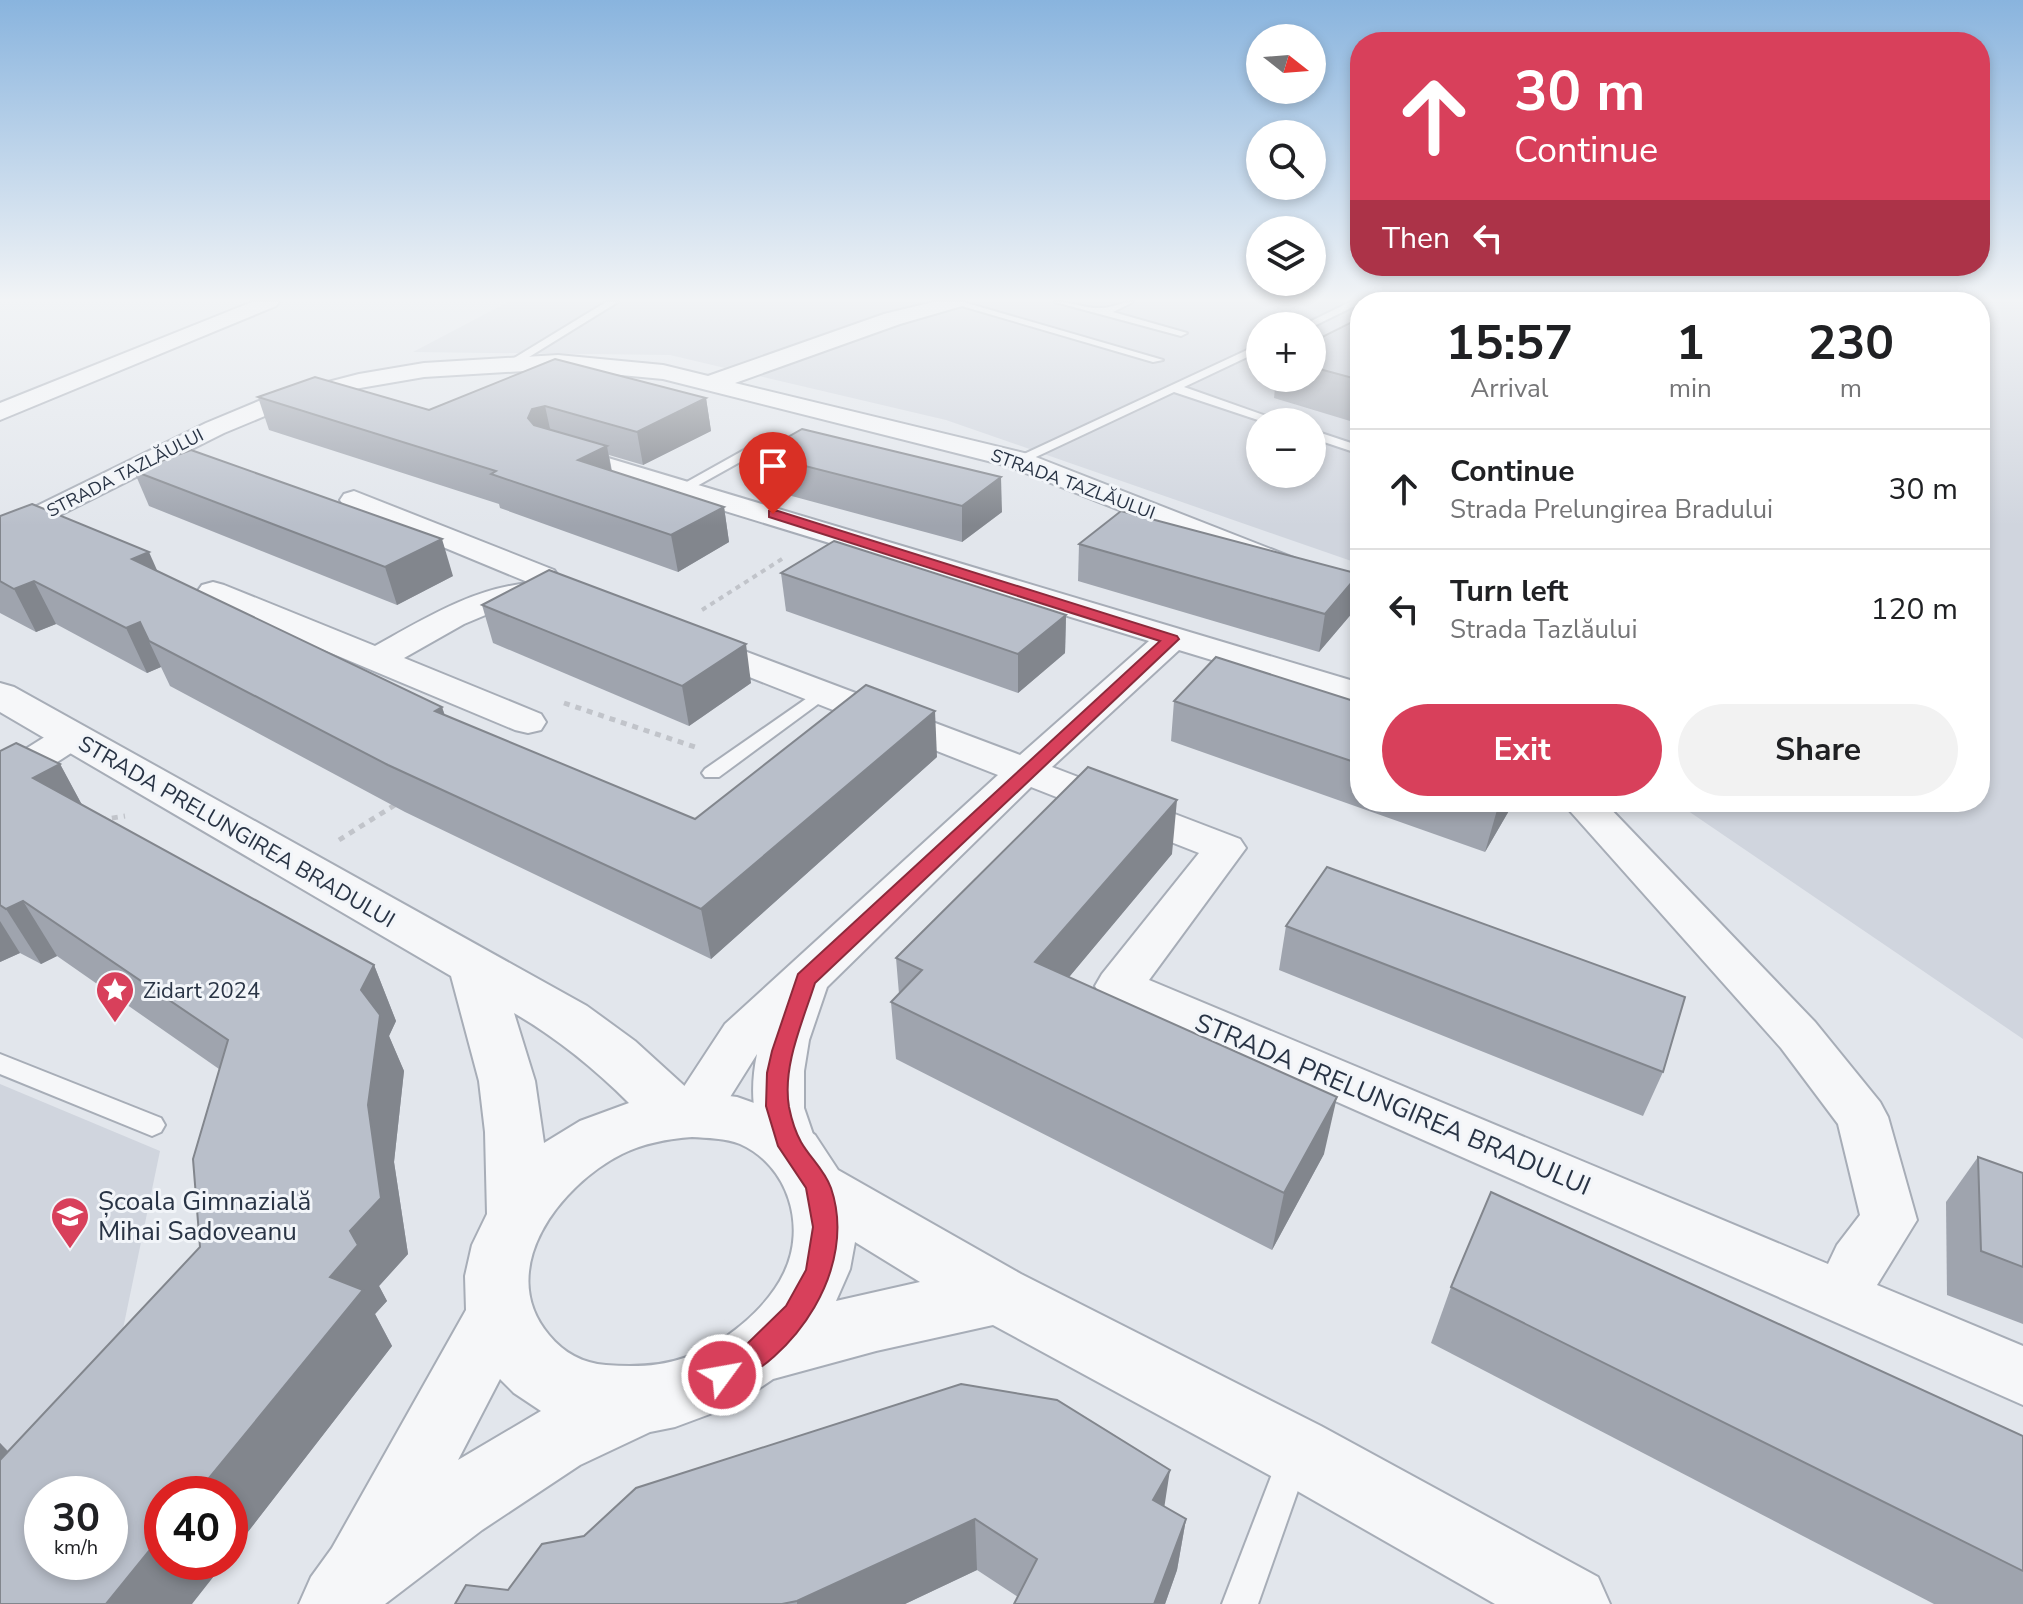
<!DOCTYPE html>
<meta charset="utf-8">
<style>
:root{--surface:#fff;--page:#f2f2f2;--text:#202124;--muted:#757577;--line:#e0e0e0;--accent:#d8405b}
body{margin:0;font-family:"Nunito Sans",sans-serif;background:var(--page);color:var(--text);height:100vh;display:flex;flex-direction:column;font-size:30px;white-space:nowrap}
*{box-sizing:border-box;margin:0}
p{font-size:26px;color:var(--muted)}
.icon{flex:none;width:44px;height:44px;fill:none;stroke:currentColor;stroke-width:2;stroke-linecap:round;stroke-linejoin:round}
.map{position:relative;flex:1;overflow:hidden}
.panel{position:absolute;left:1350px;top:292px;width:640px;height:520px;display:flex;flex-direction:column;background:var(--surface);border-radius:32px;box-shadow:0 4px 12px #0003}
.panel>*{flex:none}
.top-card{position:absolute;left:1350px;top:32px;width:640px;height:244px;border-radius:32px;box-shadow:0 4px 12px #0003;background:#d8405b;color:#fff;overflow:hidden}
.needle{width:52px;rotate:107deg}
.tools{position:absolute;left:1246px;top:24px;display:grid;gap:16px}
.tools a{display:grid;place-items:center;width:80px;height:80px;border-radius:50%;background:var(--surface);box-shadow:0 4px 12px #0003;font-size:40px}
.speed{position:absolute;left:24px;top:1476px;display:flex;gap:16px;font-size:40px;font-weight:700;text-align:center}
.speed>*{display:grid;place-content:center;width:104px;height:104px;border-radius:50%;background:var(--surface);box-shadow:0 4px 12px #0003;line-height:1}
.speed small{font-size:20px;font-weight:400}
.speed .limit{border:12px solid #d22;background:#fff;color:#111}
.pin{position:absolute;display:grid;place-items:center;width:68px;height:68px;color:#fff;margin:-82px -34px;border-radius:50% 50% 50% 0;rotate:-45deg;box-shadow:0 0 8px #0007}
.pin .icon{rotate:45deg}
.me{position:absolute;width:88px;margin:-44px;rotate:58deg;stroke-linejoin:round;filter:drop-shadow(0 0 6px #0008)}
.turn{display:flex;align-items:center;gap:28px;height:168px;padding:0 32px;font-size:36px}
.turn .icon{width:104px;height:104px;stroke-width:2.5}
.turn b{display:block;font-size:56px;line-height:68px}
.then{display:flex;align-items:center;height:76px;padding:0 32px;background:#0003;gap:16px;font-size:30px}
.eta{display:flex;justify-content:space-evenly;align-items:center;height:136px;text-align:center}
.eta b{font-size:48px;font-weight:700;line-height:56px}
.primary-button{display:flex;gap:16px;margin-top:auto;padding:16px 32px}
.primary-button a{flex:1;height:92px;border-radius:48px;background:var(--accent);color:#fff;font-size:32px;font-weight:700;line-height:92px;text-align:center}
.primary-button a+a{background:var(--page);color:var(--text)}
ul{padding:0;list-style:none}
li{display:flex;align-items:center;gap:24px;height:120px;padding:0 32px;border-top:2px solid var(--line)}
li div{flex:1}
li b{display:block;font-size:30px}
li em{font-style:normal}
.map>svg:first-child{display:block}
</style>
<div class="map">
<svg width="2023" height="1604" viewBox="0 0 2023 1604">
<rect width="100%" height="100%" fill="#e2e6ec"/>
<!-- built -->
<g fill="#d0d5de" fill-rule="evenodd">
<path d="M508 302H2023V1039L1675 802H1980V302H1360V564L946 420 670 355 413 352ZM1260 326H1312V378H1260ZM1260 422H1312V474H1260Z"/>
<path d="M0 1084 160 1151 119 1348 0 1468Z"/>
</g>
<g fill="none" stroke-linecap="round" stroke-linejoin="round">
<defs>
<g id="service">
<path d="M606 302H618L516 365 506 363Z"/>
<path d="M948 302H963L1163 360 1153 362Z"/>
<path d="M1055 302C1070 301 1086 309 1101 308 1112 308 1121 302 1133 302L1113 312 1187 333 1181 336Z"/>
<path d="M1350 302H1363L1312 327 1301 326Z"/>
<path d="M1260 344V351L1184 387 1283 422H1264L1174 392 1023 463 1011 460Z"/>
<path d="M1312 430 1360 446V454L1312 438Z"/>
<path d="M753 445 758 446V452L688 491 676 488Z"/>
<path d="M823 687 832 692 829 696 719 777H705L702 773 705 769Z"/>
<path d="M0 1054 161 1118 165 1125 161 1132 152 1136 0 1074Z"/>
<path d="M1293 1443 1304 1448 1309 1459 1258 1604H1222L1282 1448Z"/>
</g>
<g id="minor">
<path d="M252 302H279L276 306 0 420V403Z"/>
<path d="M933 302H965L962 306 900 324 735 383 1028 454 1360 584V605L1008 466 663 379 558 369 424 377 360 388 284 408 224 433 0 545V524L206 423 266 398 359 374 424 363 558 355 663 365 708 376 884 314Z"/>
<path d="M558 443 1360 683V705L1179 650 1052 767 1240 839 1246 848 1149 980 1828 1264 1837 1245 1860 1215 1838 1124 1781 1048 1562 802H1604L1815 1022 1880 1102 1888 1117 1917 1220 1877 1285 2023 1346V1405L1102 998 1095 986 1102 974 1199 853 1031 787 827 987 809 1040 804 1071V1108L817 1146 809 1161 790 1168 771 1161C753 1126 749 1093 757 1054L710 1129 692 1135 674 1129 666 1114 725 1024 998 775 686 652 681 645 686 638 698 635 710 638 1020 755 1149 641 549 457 545 451 549 445Z"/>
<path d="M354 491 554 570 570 593 565 600 507 606 464 624 404 658 541 714 546 722 541 730 528 733 515 730 202 599 197 592 202 585 213 582 224 585 375 646C424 619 473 588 530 583L344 506 340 500 344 494Z"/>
<path d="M72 725 85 728 91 736 85 744 14 790 0 794V765L59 728Z"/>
</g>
<path id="tertiary" d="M0 683 14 687 587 1006 635 1041 690 1091 737 1097 783 1113 815 1135 838 1170 1021 1274 1321 1426 1598 1577 1610 1604H1495L1271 1476 993 1325 876 1351 773 1379 738 1403 710 1414 675 1427 650 1432 580 1465 482 1530 385 1604H299L311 1577 332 1548 466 1310 465 1276 472 1245 487 1214 485 1132 479 1081 451 976 0 712ZM514 1013C557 1038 594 1068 629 1103L580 1121 544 1143 535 1081ZM692 1137C707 1138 726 1138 740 1144 788 1165 807 1226 784 1273 767 1309 722 1346 684 1358 659 1367 632 1367 606 1365 582 1363 564 1353 549 1335 494 1270 560 1185 622 1154 644 1143 667 1139 692 1137ZM855 1242 920 1282 836 1301 850 1269ZM500 1379 514 1393 541 1411 458 1460Z"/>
</defs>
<!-- service casing -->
<use href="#service" stroke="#a7adb7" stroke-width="4"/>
<!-- minor casing -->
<use href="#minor" stroke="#a7adb7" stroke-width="4"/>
<!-- tertiary casing -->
<use href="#tertiary" stroke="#a7adb7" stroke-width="4"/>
<!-- path-far1 -->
<path stroke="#c1c4ca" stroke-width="4" stroke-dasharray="5 5" stroke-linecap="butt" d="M702 610 785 557"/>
<!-- path -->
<g stroke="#c1c4ca" stroke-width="5" stroke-dasharray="6 6" stroke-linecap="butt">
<path d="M564 703 695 747"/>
<path d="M100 820 125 816"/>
<path d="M339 840 398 803"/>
</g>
<!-- service -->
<use href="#service" fill="#f6f7f9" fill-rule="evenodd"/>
<!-- minor -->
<use href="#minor" fill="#f6f7f9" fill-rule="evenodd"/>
<!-- tertiary -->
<use href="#tertiary" fill="#f6f7f9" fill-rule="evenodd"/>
</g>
<!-- wall -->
<g fill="#9fa4ae">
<path d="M1360 318V424L1274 398 1276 378H1312V342Z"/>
<path d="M258 397 429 410 706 398 711 431 643 465 609 455 612 471 724 507 729 542 678 572 500 508 499 504 269 430Z"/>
<path d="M758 454 1002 512 962 542 762 488Z"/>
<path d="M134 471 453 576 397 605 149 506Z"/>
<path d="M0 516 157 571 442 707 445 716 695 819 937 757 711 959 405 812 170 686 161 667 147 673 56 624 36 632 0 613Z"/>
<path d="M1079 544 1359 574 1353 612 1319 652 1078 581Z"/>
<path d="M781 573 1066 615 1065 653 1018 693 786 611Z"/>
<path d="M482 605 751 683 689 726 493 643Z"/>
<path d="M1174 701 1360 703V802H1514L1485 852 1171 741Z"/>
<path d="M0 751 60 764 82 805 374 965 396 1021 389 1036 404 1071 394 1162 408 1254 379 1286 387 1301 375 1314 392 1346 230 1555V1494L0 1604V1443L8 1451 200 1247 219 1069 57 956 41 964 20 953 0 962Z"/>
<path d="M1172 854 1069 977 1324 1154 1272 1250 896 1059 891 1002 899 994 896 958Z"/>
<path d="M1286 926 1663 1072 1643 1116 1279 970Z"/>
<path d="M1978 1157 2023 1173V1324L1947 1295 1946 1202Z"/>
<path d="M1451 1287 2023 1436V1604H1934L1431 1343Z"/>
<path d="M1165 1507 1186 1519 1177 1570 1165 1604H1014L1018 1597 977 1570 905 1604H455L508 1590 542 1544Z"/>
</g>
<!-- shaded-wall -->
<g fill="#82868d">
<path d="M706 398 711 431 643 465 637 432Z"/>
<path d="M545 406 552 438 540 441 528 418 532 409Z"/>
<path d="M607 446 613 480 578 460Z"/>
<path d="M1001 477 1002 512 962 542V506Z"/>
<path d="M724 507 729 542 678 572 671 535Z"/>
<path d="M442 539 453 576 397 605 385 567Z"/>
<path d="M149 552 168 595 132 559Z"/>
<path d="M1359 574 1353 612 1319 652 1325 614Z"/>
<path d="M34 581 56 624 36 632 14 589Z"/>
<path d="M1066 615 1065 653 1018 693V654Z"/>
<path d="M140 622 161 667 147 673 126 628Z"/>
<path d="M746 644 751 683 689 726 682 686Z"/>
<path d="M442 707 457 754 435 711Z"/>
<path d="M935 711 937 757 711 959 701 909Z"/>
<path d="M60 764 88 816 33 778Z"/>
<path d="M1177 800 1172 854 1034 1019 1035 962Z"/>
<path d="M1502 802H1514L1485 852 1497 810Z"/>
<path d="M23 901 57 956 41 964 6 909Z"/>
<path d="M0 921 20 953 0 962Z"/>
<path d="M374 965 396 1021 389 1036 404 1071 394 1162 408 1254 379 1286 387 1301 375 1314 392 1346 230 1555V1494H196L330 1277 350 1231 368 1105 361 990Z"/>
<path d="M1337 1097 1324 1154 1272 1250 1284 1193Z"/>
<path d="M0 1443 12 1456 0 1468Z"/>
<path d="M1170 1470 1162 1522 1153 1500Z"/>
<path d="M975 1519 977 1570 905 1604H797V1601Z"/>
<path d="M1186 1519 1177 1570 1165 1604H1154Z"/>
<path d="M162 1535V1562H225L192 1604H106Z"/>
</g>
<!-- building -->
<g fill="#b9bfca" stroke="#82868d" stroke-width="2" fill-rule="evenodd">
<path d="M1360 318V380L1312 367V342Z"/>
<path d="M555 359 706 398 637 432 545 406 532 409 528 418 534 425 607 446 578 460 724 507 671 535 491 474 496 471 258 397 315 377 429 410Z"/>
<path d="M802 429 1001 477 962 506 758 454Z"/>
<path d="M191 450 442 539 385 567 134 471Z"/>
<path d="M32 504 149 552 132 559 442 707 435 711 695 819 866 685 935 711 701 909 388 765 149 641 140 622 126 628 34 581 14 589 0 581V516Z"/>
<path d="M1121 511 1359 574 1325 614 1079 544Z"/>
<path d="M834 541 1066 615 1018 654 781 573Z"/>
<path d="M549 570 746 644 682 686 482 605Z"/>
<path d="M1216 657 1360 703V764L1174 701Z"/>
<path d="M16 743 60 764 33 778 374 965 361 990 380 1015 368 1105 381 1198 350 1231 358 1245 330 1277 363 1290 196 1494H162V1535L106 1604H0V1460L200 1247 193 1159 228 1040 23 901 6 909 0 905V751ZM42 1494H110V1562H42Z"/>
<path d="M1088 767 1177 800 1035 962 1337 1097 1284 1193 891 1002 922 970 896 958Z"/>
<path d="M1473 802H1502L1497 810Z"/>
<path d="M1327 867 1685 997 1663 1072 1286 926Z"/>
<path d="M1978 1157 2023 1173V1267L1981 1251Z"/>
<path d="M1491 1192 2023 1436V1571L1451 1287Z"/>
<path d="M961 1384 1057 1400 1170 1470 1153 1500 1186 1519 1154 1604H1014L1037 1559 975 1519 797 1601 782 1604H455L466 1585 508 1590 542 1544 584 1536 636 1488Z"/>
</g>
<!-- sky -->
<linearGradient id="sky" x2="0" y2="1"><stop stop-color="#89b4de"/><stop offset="0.57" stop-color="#f2f4f6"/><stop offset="1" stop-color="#f2f4f6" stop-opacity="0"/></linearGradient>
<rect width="2023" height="526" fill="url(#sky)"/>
<!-- route -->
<path fill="#d8405b" stroke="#8c2a3b" stroke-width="2" d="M769 511H778L1177 636 1179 639 815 983C803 1021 782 1066 789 1107 791 1117 796 1133 801 1142 810 1158 824 1169 831 1188 858 1267 796 1360 722 1389L712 1385 708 1375 712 1366 748 1343 786 1306 806 1270 813 1227 806 1188 778 1146 766 1106 767 1073 772 1051 798 974 1160 641 769 517Z"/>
<!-- icons -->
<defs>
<symbol id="sight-pin" viewBox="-11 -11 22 30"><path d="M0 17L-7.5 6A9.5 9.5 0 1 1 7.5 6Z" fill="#d8405b" stroke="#f2f5f9"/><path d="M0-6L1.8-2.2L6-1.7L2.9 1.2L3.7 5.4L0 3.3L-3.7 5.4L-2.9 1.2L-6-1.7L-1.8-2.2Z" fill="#fff"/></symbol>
<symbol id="school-pin" viewBox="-11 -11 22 30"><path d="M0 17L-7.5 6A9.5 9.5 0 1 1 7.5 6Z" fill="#d8405b" stroke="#f2f5f9"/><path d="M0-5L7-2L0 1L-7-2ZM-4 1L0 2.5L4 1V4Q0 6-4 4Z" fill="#fff"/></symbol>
</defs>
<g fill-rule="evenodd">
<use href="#sight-pin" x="93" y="968" width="44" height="60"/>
<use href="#school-pin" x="48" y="1194" width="44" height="60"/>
</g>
<g text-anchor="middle" stroke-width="6" stroke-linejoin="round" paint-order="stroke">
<!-- far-street labels -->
<g font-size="18" fill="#293445" stroke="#f2f5f9">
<text transform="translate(125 473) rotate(-27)" y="6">STRADA TAZLĂULUI</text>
<text transform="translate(1073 484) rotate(20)" y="6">STRADA TAZLĂULUI</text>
</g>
<!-- street labels -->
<g font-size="22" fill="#293445" stroke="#f2f5f9">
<text transform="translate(237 831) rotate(30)" y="8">STRADA PRELUNGIREA BRADULUI</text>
</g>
<!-- poi labels -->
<g font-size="22" fill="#293445" stroke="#f2f5f9" text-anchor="start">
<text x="143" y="998">Zidart 2024</text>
</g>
<!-- near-street labels -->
<g font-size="26" fill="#293445" stroke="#f2f5f9">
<text transform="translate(1393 1104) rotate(23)" y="9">STRADA PRELUNGIREA BRADULUI</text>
</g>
<!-- near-poi labels -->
<g font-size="26" fill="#293445" stroke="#f2f5f9" text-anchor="start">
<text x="98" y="1210">Școala Gimnazială<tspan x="98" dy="30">Mihai Sadoveanu</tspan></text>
</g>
</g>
</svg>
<div class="tools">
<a><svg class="needle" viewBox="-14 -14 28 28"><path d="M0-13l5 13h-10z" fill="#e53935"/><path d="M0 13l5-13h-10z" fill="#757577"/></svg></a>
<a><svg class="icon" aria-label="search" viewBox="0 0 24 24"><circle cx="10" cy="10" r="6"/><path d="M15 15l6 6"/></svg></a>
<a><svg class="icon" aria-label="layers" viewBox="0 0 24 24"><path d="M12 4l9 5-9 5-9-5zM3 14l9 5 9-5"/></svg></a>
<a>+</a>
<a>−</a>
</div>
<div class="speed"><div>30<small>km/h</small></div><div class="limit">40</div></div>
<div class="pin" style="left:773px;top:514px;background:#d93025"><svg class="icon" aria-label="arrive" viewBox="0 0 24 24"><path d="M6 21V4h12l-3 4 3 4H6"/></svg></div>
<svg class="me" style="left:722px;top:1375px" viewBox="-20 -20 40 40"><circle r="17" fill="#d8405b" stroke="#fff" stroke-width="3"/><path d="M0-11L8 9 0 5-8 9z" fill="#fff"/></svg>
<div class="top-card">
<div class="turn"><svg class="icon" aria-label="ahead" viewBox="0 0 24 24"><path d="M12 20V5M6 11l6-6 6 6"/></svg><div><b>30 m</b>Continue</div></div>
<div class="then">Then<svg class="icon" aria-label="left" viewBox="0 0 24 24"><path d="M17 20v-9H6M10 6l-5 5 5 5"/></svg></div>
</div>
<section class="panel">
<div class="eta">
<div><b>15:57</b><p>Arrival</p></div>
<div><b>1</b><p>min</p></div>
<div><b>230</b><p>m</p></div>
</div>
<ul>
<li><svg class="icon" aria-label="ahead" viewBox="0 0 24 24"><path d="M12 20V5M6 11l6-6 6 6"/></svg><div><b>Continue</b><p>Strada Prelungirea Bradului</p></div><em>30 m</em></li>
<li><svg class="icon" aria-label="left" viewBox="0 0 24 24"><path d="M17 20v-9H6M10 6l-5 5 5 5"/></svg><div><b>Turn left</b><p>Strada Tazlăului</p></div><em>120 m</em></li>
</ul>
<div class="primary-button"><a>Exit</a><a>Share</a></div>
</section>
</div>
